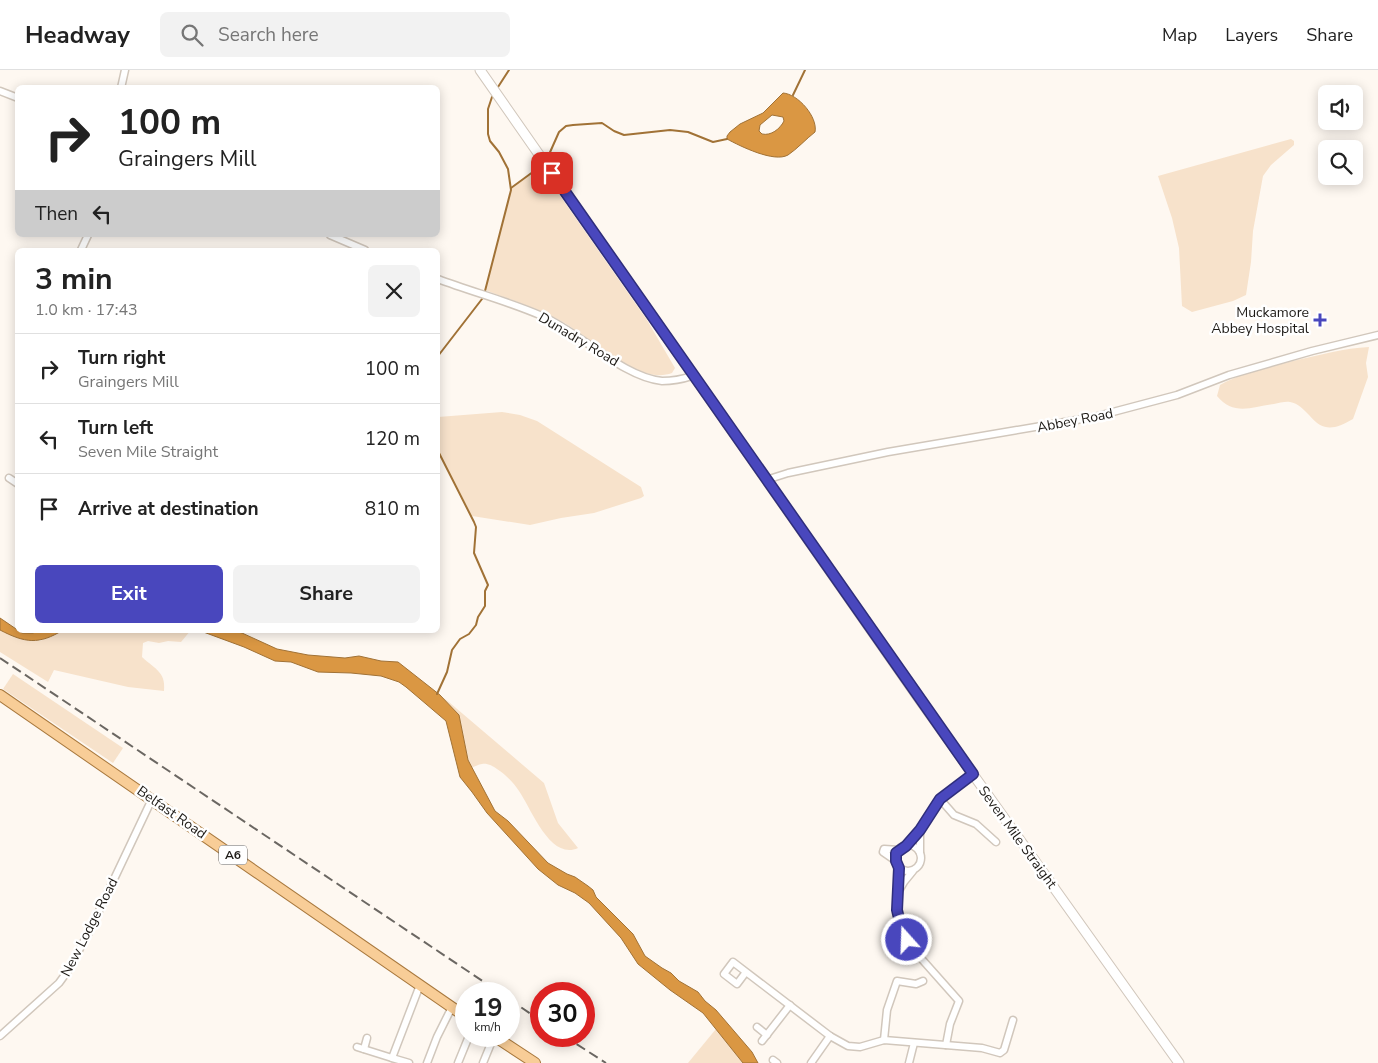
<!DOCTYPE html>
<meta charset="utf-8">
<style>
:root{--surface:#fff;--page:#f2f2f2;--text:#222;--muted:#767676;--line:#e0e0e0;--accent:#4947bd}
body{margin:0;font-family:"Nunito Sans",sans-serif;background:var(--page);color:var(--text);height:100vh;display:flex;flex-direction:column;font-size:19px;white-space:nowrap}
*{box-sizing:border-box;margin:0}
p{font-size:16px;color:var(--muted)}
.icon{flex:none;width:28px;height:28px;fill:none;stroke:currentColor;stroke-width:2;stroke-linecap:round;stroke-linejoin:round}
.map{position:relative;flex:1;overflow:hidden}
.side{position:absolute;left:15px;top:178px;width:425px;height:385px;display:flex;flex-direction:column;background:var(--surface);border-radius:8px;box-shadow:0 2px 12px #0003}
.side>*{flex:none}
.hud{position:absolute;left:15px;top:15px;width:425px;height:152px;border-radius:8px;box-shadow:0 2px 12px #0003;background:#fff;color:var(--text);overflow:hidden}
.tools{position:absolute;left:1318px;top:15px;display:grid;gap:10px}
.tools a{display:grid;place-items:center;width:45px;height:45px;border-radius:8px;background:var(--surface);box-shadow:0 2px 12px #0003;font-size:25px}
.speed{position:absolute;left:455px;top:912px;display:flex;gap:10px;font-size:25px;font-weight:700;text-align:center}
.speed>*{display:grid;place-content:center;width:65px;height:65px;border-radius:50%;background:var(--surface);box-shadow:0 2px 12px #0003;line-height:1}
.speed small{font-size:12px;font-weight:400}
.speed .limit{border:8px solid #d22;background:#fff;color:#111}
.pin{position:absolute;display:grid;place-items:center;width:42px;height:42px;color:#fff;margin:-21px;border-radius:10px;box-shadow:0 2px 8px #0006}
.me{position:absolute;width:55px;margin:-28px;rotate:340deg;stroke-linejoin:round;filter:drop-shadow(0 0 4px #0008)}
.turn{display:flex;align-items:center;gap:18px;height:105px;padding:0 20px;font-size:22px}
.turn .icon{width:65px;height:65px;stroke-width:2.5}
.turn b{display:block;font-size:35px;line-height:42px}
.then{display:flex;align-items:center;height:48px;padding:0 20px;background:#0003;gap:10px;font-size:19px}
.round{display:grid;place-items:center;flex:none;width:52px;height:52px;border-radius:8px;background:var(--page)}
.summary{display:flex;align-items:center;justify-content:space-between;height:85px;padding:0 20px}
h1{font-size:30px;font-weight:700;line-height:38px}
.cta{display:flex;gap:10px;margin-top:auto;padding:10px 20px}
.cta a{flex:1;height:58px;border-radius:8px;background:var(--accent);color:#fff;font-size:20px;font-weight:700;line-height:58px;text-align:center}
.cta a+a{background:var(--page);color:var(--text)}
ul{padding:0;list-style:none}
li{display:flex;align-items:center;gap:15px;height:70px;padding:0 20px;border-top:1px solid var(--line)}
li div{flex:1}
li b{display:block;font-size:19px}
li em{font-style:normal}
header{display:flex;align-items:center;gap:30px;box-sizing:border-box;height:70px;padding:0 25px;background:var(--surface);border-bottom:1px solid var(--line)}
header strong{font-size:24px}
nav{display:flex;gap:28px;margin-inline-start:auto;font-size:18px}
.search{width:350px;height:45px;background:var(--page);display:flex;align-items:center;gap:12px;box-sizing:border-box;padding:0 18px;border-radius:8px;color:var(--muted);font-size:19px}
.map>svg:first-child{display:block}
</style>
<header>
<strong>Headway</strong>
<div class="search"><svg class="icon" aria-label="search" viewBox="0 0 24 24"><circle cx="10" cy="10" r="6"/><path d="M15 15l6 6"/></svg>Search here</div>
<nav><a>Map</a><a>Layers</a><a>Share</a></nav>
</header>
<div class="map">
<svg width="1378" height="993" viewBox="0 0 1378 993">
<rect width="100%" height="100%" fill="#fef8f1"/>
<!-- green -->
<g fill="#f7e2cb">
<path d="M1291 69 1294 71V75L1271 95 1263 106 1253 161 1251 192 1246 225 1233 231 1192 242 1182 236 1179 178 1172 148 1158 106Z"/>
<path d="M540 97 647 250 675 298 672 303C637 316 590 266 561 251 537 238 511 230 485 220L511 119Z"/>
<path d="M1369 277 1366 293 1368 307 1353 349C1335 359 1324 363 1309 345 1304 340 1298 333 1290 332 1286 331 1279 333 1274 334 1252 337 1233 346 1217 326L1220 315C1243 302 1272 296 1297 290 1321 285 1344 278 1369 277Z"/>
<path d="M502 342 520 345 537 351 641 417 644 426 641 428 594 443 561 448 530 455 472 446 438 381V347Z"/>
<path d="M0 560 23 569 40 571 63 560H191L181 572 168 571 159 573 148 571 143 573 142 587C155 599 166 602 164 621L128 617 54 600 48 612 0 582Z"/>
<path d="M13 604 123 678 113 693 3 619Z"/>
<path d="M443 627 544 713 558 753 578 778C550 791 531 738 519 721 514 713 505 704 497 699 493 696 487 693 482 694 479 694 474 697 471 698L468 690 458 644Z"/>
<path d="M716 959 743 993H688Z"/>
</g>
<!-- water -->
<g fill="#da9743" stroke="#a17236" fill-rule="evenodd">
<path d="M783 23C798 24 818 47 815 62 806 69 797 79 788 85 774 93 740 76 727 69V66L730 62 740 54 763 43ZM772 45 783 47 784 51C780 59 771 66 762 64L759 61 760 55Z"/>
<path d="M0 548 22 563H33L39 560H63C39 575 25 573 0 560Z"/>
<path d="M198 560H231L242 563 277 579 308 585 345 588 359 586 381 591 398 592 440 625 459 645 468 690 495 741 508 751 548 793 567 804 575 807 588 816 593 820 596 827 633 864 645 886 662 898 671 903 679 911 698 922 705 931 716 940 752 982 758 993H743L703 943 670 920 638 894 621 868 589 833 575 823 558 815 538 799 487 743 472 722 460 707 446 651 406 617 399 612 381 606 351 603 318 602 291 592 275 591 244 577Z"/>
</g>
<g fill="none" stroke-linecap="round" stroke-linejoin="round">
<!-- stream -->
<g stroke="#a17236" stroke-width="2">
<path d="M498 17 509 0"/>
<path d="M793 25 805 0"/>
<path d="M547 89 559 62 566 56 573 55 602 53 614 61 624 65 670 60 688 62 713 72 727 69"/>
<path d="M511 118 541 96"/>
<path d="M485 221 511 120 508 99 499 82 490 71 488 64V39L492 27"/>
<path d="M438 286 482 229"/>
<path d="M437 624 447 602 452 580 460 569 469 564 476 555 478 547 485 536V521L488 515 474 483 476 457 474 452 438 381"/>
</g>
<defs>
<g id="minor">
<path d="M121 18 125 0"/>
<path d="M0 21 18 28"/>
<path d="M330 165 365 180"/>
<path d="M81 180 88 165"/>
<path d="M438 209C472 222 508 231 542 246 580 262 622 307 662 311 672 311 683 309 692 306"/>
<path d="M9 408 18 414"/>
<path d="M766 410 788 403 888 382 1094 347 1177 325 1229 305 1312 281 1378 265"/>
<path d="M940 729 954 745 976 754 996 772"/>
<path d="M920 761V783"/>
<circle cx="908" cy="788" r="13"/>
<path d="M906 776 920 760 940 729 973 704"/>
<path d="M896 791 883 782 884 779 899 780"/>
<path d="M899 798 897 840 904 864 919 886 959 931 950 954 946 975"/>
<path d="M900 819 904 812 913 801"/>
<path d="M746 902 737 914 724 904 733 892 830 966 848 976 860 977 884 970 982 978 1000 983 1004 980 1013 950"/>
<path d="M757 957 767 965"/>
<path d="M0 966 59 913 67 902 89 862 152 729"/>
<path d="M884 970 887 940 897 911 916 914 923 911"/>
<path d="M762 971 790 935"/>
<path d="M357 977 392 988 420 915"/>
<path d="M364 979 367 968"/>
<path d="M392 988 409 993"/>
<path d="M773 990 777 993"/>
<path d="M427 993 437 967 452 937"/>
<path d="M458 993 469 966"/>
<path d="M483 993 494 966"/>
<path d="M811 993 830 966"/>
<path d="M909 993 914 973"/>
</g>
<path id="secondary" d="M480 0 920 630 1179 993"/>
<g id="primary">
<path d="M0 625 466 947"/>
<path d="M494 966 535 993"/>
</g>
</defs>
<!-- minor casing -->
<use href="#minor" stroke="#d1c7bc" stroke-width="9"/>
<!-- secondary casing -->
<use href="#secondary" stroke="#d1c7bc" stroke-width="11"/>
<!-- primary casing -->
<use href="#primary" stroke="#a8783d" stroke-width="12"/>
<!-- minor -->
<use href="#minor" stroke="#fff" stroke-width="6"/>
<!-- secondary -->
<use href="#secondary" stroke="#fff" stroke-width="9"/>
<!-- primary -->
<use href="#primary" stroke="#f8cd97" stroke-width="10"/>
<!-- rail -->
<g stroke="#6b6762" stroke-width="2" stroke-dasharray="10 5" stroke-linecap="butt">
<path d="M0 588 502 924"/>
<path d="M509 929 541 951"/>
<path d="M564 966 606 993"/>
</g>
</g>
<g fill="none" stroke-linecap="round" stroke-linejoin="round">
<defs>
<path id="route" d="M552 103 973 704 940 729 920 760 906 776 896 783V791L899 798 897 840 901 857 907 870"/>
</defs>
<!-- route casing -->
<use href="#route" stroke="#2f2e7b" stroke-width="12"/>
<!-- route -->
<use href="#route" stroke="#4947bd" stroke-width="9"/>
</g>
<!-- markers -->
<path fill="#4947bd" stroke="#fff" stroke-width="2" d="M1317.5 242.5h5v5h5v5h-5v5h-5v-5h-5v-5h5z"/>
<g text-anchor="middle" stroke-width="5" stroke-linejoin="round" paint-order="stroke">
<!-- shield labels -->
<rect fill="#fff" stroke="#615f5c" stroke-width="1" x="219" y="775.5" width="28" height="19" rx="4"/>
<g font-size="12" font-weight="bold" fill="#1d1a16">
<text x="233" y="789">A6</text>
</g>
<!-- poi labels -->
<g font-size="14" fill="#1d1a16" stroke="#fff" text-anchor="end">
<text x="1309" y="247">Muckamore<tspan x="1309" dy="16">Abbey Hospital</tspan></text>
</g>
<!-- street labels -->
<g font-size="14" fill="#1d1a16" stroke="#fff">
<text transform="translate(579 269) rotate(31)" y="5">Dunadry Road</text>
<text transform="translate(1075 350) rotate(-11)" y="5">Abbey Road</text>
<text transform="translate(172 742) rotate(35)" y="5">Belfast Road</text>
<text transform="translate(1018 767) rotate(54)" y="5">Seven Mile Straight</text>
<text transform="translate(89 857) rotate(-63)" y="5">New Lodge Road</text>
</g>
</g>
</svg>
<div class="tools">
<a><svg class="icon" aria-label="sound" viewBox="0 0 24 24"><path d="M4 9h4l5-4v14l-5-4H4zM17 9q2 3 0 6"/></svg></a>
<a><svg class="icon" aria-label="search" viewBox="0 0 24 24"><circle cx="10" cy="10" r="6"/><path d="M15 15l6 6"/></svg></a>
</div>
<div class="speed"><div>19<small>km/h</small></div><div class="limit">30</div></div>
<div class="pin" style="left:552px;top:103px;background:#d93025"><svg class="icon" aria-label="arrive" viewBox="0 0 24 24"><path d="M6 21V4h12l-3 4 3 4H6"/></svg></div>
<svg class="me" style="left:907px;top:870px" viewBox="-20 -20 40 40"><circle r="17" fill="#4947bd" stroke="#fff" stroke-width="3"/><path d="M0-11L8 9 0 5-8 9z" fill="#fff"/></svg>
<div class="hud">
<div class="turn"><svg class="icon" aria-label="right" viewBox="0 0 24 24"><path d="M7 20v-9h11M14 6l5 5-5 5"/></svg><div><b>100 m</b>Graingers Mill</div></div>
<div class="then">Then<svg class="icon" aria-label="left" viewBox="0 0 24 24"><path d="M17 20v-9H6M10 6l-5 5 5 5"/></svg></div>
</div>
<section class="side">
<div class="summary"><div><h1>3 min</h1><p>1.0 km · 17:43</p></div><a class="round"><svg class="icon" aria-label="close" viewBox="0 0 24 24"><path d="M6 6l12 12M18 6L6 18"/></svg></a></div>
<ul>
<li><svg class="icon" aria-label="right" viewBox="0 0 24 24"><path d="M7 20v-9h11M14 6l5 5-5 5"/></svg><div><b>Turn right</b><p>Graingers Mill</p></div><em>100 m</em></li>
<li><svg class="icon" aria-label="left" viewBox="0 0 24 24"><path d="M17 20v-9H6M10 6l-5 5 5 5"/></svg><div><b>Turn left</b><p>Seven Mile Straight</p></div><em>120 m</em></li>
<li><svg class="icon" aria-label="arrive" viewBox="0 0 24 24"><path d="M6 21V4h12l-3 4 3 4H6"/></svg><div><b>Arrive at destination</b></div><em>810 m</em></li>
</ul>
<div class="cta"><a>Exit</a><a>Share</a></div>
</section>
</div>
